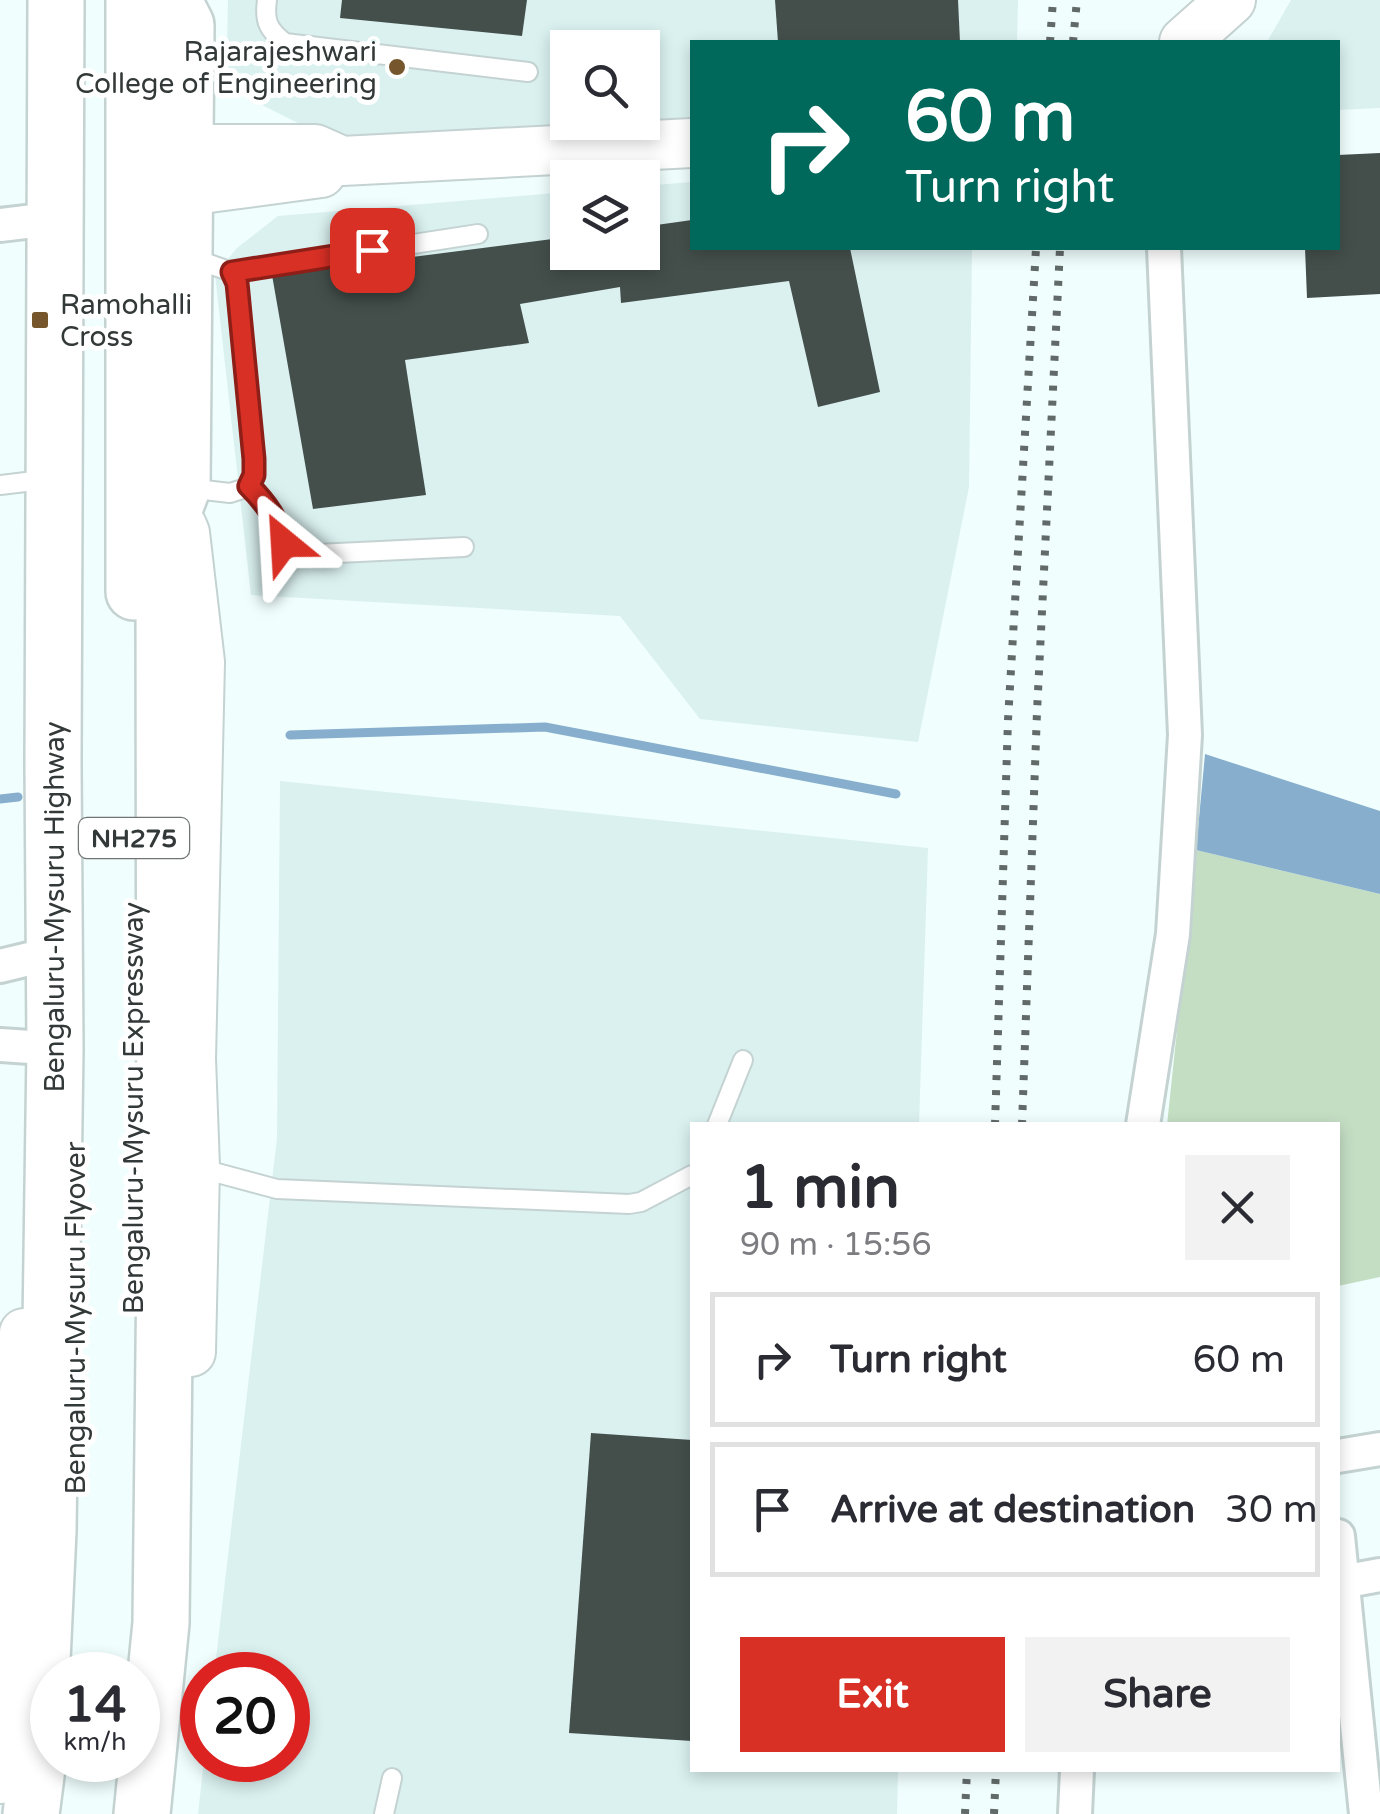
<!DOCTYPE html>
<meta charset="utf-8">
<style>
:root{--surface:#fff;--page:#f2f2f3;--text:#2b2b33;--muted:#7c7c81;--line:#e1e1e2;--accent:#d93025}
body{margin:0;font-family:"Varela Round",sans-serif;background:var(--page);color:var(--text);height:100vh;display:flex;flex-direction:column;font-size:38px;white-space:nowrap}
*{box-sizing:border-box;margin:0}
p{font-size:32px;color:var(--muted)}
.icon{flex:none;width:55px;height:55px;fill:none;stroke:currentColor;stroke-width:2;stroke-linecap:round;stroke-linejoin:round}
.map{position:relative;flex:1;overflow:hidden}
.panel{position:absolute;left:690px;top:1122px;width:650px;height:650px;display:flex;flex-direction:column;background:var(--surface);border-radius:0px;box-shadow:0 5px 15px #0003}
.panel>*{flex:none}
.guide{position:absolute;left:690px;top:40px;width:650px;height:210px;border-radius:0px;box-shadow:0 5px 15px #0003;background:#00695c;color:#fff;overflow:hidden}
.controls{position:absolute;left:550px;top:30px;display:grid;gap:20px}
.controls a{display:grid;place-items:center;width:110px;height:110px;border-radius:0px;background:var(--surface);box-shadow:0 5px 15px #0003;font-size:50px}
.speed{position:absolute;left:30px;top:1652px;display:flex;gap:20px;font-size:50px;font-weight:700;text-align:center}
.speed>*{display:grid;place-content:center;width:130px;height:130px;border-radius:50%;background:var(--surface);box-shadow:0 5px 15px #0003;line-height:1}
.speed small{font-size:25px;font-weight:400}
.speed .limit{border:15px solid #d22;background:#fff;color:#111}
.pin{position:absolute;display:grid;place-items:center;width:85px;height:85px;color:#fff;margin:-42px;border-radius:20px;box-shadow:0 5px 15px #0006}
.me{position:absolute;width:110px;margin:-55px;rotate:333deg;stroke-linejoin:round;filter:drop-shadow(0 0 8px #0008)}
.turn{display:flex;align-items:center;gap:35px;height:210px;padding:0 50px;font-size:45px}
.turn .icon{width:130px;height:130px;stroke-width:2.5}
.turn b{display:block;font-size:70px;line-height:85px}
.round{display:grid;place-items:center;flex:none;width:105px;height:105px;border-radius:0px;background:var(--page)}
.headline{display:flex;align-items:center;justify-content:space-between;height:170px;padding:0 50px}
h1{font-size:60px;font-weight:700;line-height:75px}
.action{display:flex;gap:20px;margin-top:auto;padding:20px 50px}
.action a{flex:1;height:115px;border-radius:0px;background:var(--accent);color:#fff;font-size:40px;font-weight:700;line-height:115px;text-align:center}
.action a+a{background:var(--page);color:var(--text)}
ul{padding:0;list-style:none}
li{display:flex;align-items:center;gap:30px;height:135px;margin:0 20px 15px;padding:0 30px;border:5px solid var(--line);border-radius:0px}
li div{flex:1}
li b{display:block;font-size:38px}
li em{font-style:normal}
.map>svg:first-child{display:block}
</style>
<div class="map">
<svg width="1380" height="1814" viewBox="0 0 1380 1814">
<rect width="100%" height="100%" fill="#f0fefe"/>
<!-- built -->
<g fill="#daf1f0">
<path d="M228 0H1018L1017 42H692V117L643 120 642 48H568V122L612 123 338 143 226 87Z"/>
<path d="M1291 0H1380V108L1338 110V42H1267Z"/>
<path d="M692 182V248H972L969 487 918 742 700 719 620 616 251 595 215 275 237 248 278 216 567 192 568 252H642L643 186Z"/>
<path d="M280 781 928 848 919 1125H692V1770H898L897 1814H198L204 1760H288V1675H214L277 1138Z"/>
</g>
<!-- green -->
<path fill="#c4dec4" d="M1196 850 1380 894V1277L1338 1286V1125H1167Z"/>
<!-- water -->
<path fill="#87afcd" d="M1205 754 1380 811V894L1196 850Z"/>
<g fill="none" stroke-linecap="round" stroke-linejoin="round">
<!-- stream -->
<g stroke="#87afcd" stroke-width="9">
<path d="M290 735 545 727 896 794"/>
<path d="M0 799 18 797"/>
</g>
</g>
<!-- building -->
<g fill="#444f4b">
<path d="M342 0H527L522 36 340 18Z"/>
<path d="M775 0H958L960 42H778Z"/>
<path d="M1380 153V294L1307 298 1305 248H1338V155Z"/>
<path d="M692 220V248H850L880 392 818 407 789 281 621 303 620 287 520 304 529 343 405 360 426 495 313 509 272 275 568 237V252H642V227Z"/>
<path d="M591 1433 692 1440V1741L569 1733Z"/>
</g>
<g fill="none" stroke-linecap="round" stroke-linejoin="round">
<defs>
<g id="lane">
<path d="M267 0C264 21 268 30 285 43L528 72"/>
<path d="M232 272 478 234"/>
<path d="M0 485 34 481"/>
<path d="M249 487C267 504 277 519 285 543L300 552 317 554 464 547"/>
<path d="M187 488 230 493 249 487 254 475 237 283 232 272 209 264 190 261"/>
<path d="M717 1125 743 1060"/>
<path d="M195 1167 277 1189 629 1204 641 1202 692 1175"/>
<path d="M384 1814 392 1778"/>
</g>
<g id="street">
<path d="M0 225 34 221"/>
<path d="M0 966 29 959"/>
<path d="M0 1045 30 1047"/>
<path d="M1143 1125 1173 934 1185 735 1164 248"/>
<path d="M1338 1456 1380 1449"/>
<path d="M1338 1536 1366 1814"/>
<path d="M1342 1582 1380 1575"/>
<path d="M1075 1814 1077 1770"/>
</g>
<g id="secondary">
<path d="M1184 42 1231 0"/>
<path d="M186 149H315L342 161 692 143"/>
<path d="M186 191 321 173"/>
<path d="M182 526 185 533 200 662 191 1059 195 1167 191 1352"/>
<path d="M0 1779 19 1527 24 1333"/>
</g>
<g id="highway">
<path d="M134 592V0"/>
<path d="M31 1814 37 1768 48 1531 55 1049 53 763 56 0"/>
<path d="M142 1814 161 1623 165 1260 164 575 174 509 182 488 186 25 173 0"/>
</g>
</defs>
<!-- lane casing -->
<use href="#lane" stroke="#c4d3d2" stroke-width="22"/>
<!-- street casing -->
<use href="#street" stroke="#c4d3d2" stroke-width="38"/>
<!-- secondary casing -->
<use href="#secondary" stroke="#c4d3d2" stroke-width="52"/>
<!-- highway casing -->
<use href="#highway" stroke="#c4d3d2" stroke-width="60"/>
<!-- lane -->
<use href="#lane" stroke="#fff" stroke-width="18"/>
<!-- street -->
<use href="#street" stroke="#fff" stroke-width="32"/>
<!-- secondary -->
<use href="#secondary" stroke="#fff" stroke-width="48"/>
<!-- highway -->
<use href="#highway" stroke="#fff" stroke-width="55"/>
<!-- rail -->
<g stroke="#626a69" stroke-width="8" stroke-dasharray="5 10" stroke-linecap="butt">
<path d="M1050 42 1053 0"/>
<path d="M1073 42 1077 0"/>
<path d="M995 1125 1008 720 1036 248"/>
<path d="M1022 1125 1037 712 1060 248"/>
<path d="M965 1814 967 1770"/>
<path d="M994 1814 996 1770"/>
</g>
</g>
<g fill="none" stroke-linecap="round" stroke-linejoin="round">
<defs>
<path id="route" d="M284 543C277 519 267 504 249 486L254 475V459L237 283 232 272 372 250"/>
</defs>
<!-- route casing -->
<use href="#route" stroke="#8d1f18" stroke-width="25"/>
<!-- route -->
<use href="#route" stroke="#d93025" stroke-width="18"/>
</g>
<!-- markers -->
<g fill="#76562c" stroke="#fff" stroke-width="4">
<circle cx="397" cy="67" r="10"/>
<rect x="30" y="310" width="20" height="20" rx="5"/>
</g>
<g text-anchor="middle" stroke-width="10" stroke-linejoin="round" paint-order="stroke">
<!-- shield labels -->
<rect fill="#fff" stroke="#707474" stroke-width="2.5" x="79" y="818" width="110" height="40" rx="8"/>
<g font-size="25" font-weight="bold" fill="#333938">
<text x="134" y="847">NH275</text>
</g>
<!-- poi labels -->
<g font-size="28" fill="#333938" stroke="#fff" text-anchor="end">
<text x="377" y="61">Rajarajeshwari<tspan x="377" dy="32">College of Engineering</tspan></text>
<text x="60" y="314" text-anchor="start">Ramohalli<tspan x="60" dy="32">Cross</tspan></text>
</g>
<!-- street labels -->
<g font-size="28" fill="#333938" stroke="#fff">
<text transform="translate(54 907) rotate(-90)" y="10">Bengaluru-Mysuru Highway</text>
<text transform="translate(133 1108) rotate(-90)" y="10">Bengaluru-Mysuru Expressway</text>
<text transform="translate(75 1318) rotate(-90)" y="10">Bengaluru-Mysuru Flyover</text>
</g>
</g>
</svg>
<div class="controls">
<a><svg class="icon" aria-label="search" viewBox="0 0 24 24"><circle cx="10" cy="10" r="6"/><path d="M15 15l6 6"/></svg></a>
<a><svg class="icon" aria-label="layers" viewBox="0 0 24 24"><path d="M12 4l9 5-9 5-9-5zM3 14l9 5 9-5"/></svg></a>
</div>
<div class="speed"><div>14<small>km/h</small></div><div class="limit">20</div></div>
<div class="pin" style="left:372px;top:250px;background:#d93025"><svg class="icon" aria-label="arrive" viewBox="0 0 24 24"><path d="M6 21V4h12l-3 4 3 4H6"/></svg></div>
<svg class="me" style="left:284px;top:543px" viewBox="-20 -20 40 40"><path d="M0-17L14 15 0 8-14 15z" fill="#d93025" stroke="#fff" stroke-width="4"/></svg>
<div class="guide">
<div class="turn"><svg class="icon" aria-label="right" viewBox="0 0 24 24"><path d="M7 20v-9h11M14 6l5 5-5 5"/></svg><div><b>60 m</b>Turn right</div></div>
</div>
<section class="panel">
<div class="headline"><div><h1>1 min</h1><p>90 m · 15:56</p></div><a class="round"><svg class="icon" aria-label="close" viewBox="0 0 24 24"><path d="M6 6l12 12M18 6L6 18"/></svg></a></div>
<ul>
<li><svg class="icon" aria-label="right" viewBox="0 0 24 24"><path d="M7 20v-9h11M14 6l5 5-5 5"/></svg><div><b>Turn right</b></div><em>60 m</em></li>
<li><svg class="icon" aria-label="arrive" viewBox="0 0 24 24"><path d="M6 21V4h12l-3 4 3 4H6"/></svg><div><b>Arrive at destination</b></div><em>30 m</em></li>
</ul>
<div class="action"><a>Exit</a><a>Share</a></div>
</section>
</div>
